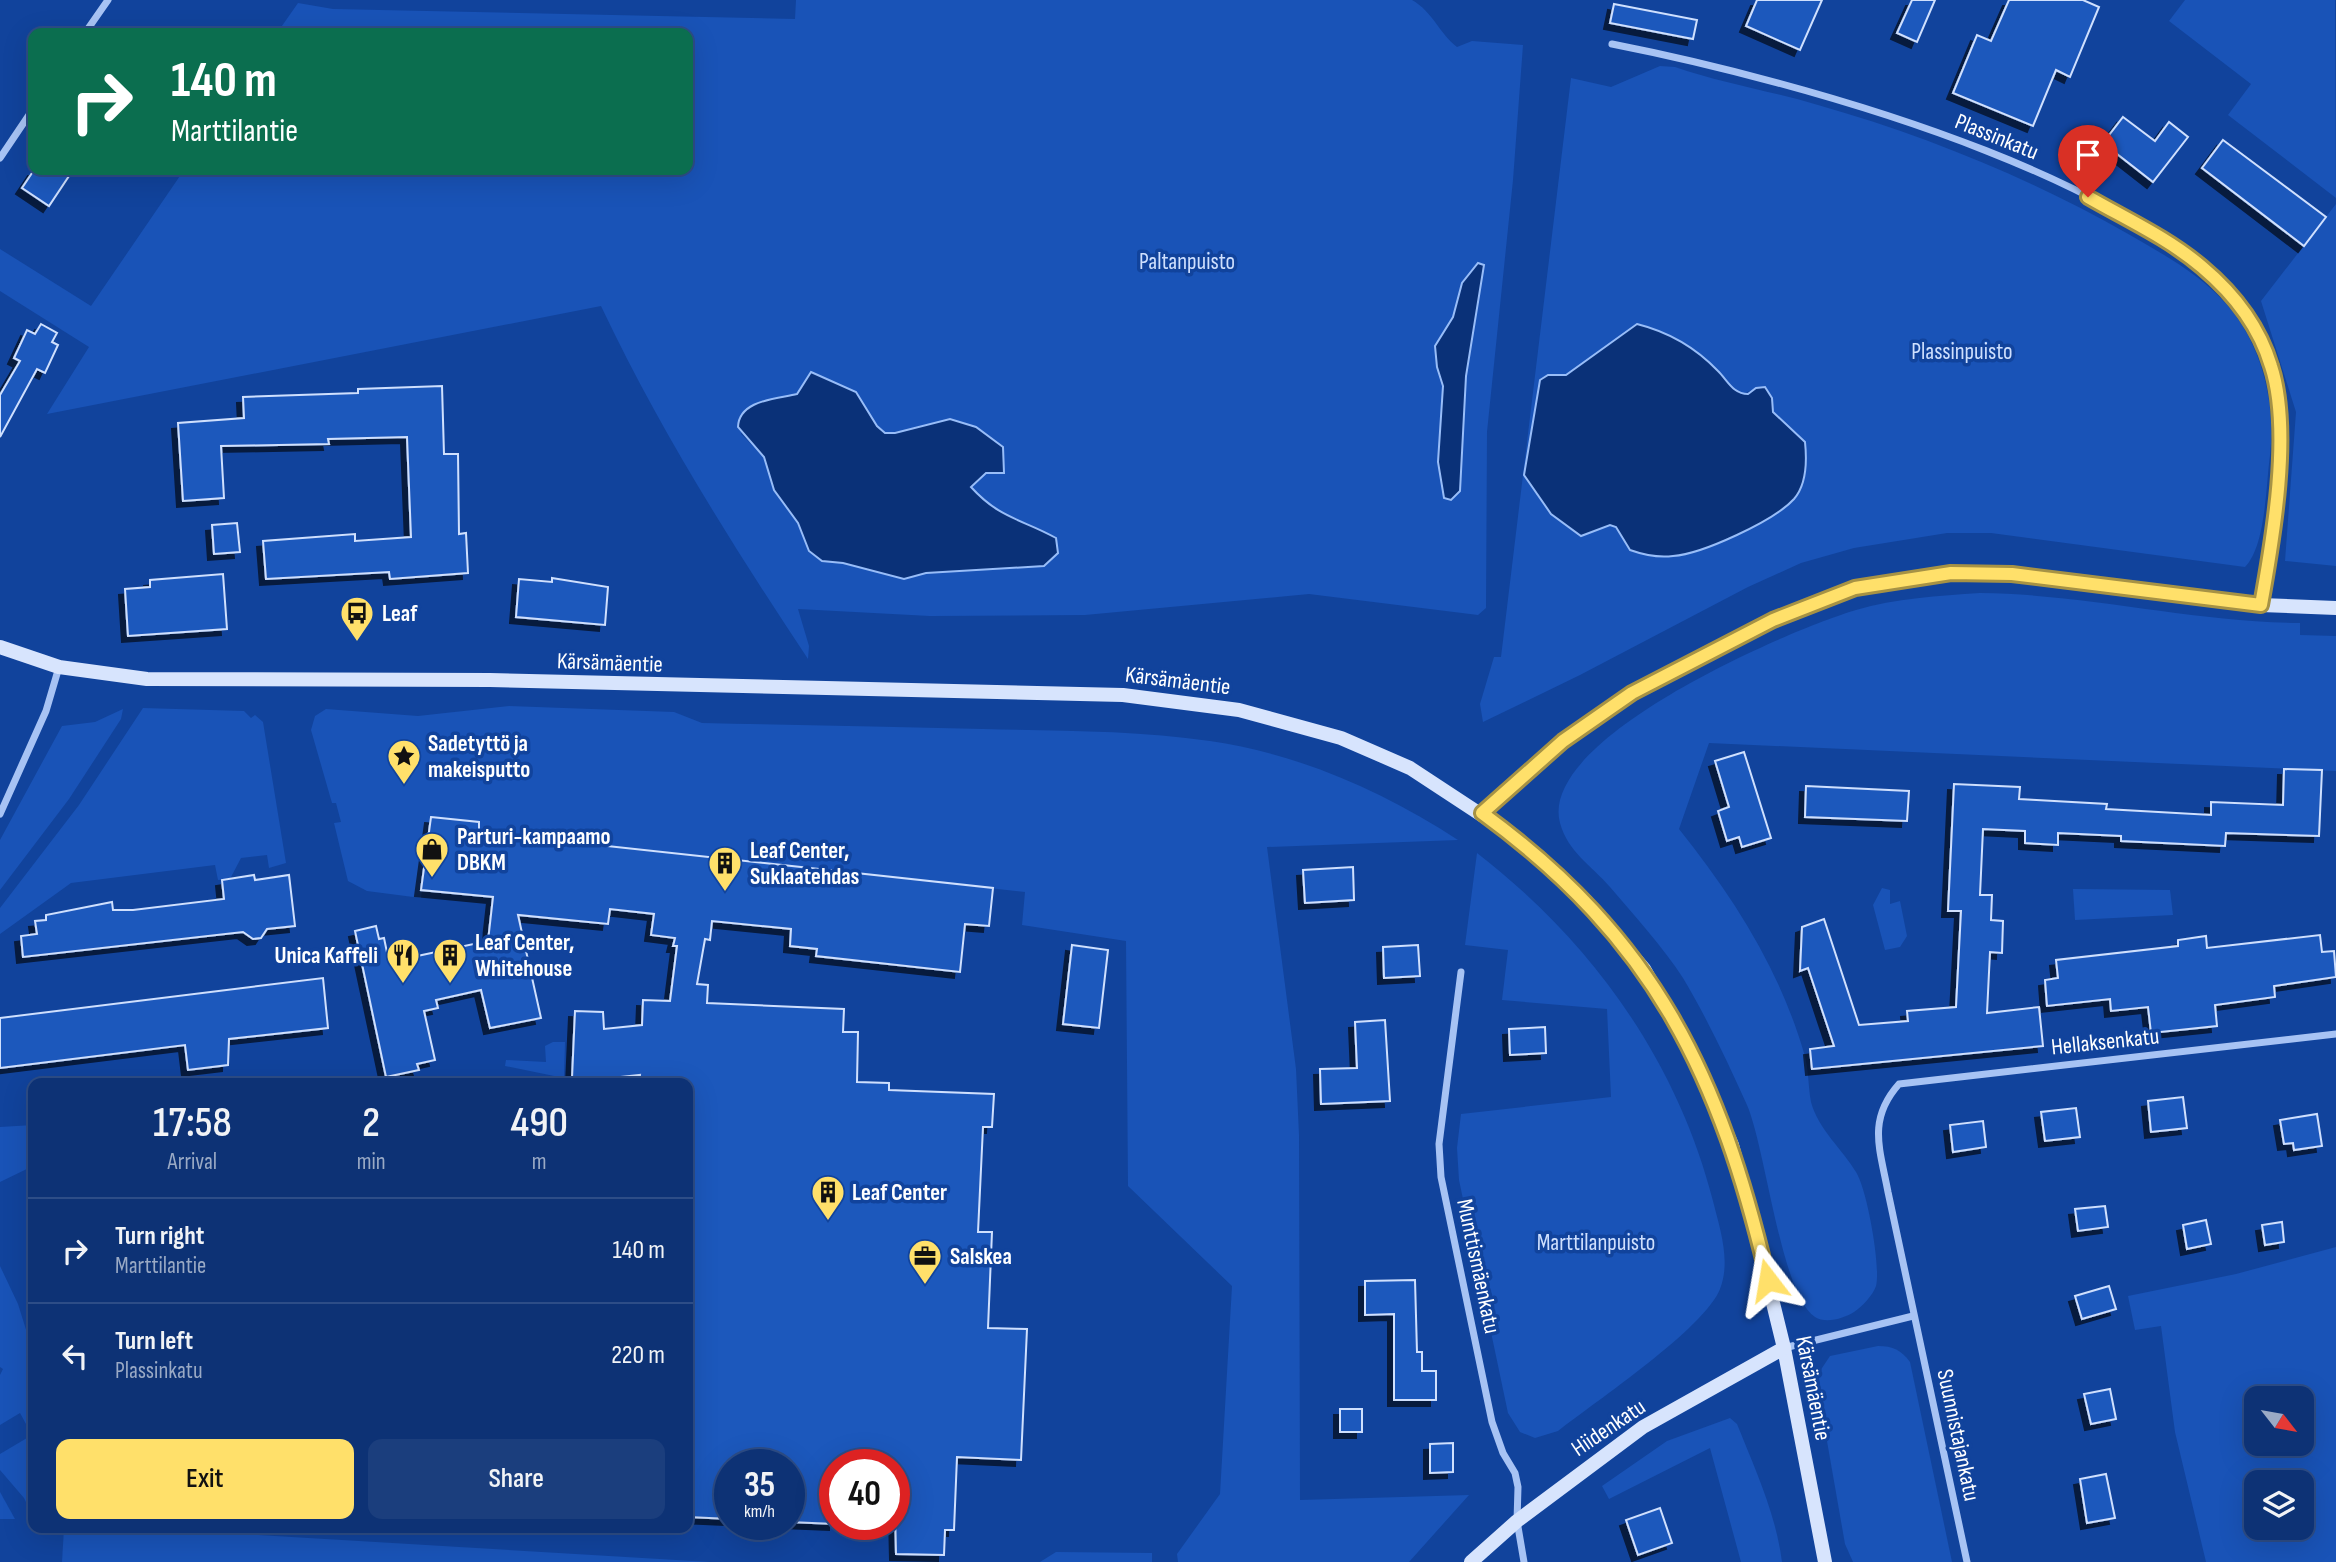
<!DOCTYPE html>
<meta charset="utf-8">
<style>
:root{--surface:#0d3275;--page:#1b3e7d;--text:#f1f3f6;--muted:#9aaac5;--line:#2d4d87;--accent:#ffe06a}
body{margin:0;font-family:"Sofia Sans Condensed",sans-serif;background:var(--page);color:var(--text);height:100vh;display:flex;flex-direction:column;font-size:26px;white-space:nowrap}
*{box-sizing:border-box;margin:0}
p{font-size:23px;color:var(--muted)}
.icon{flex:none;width:38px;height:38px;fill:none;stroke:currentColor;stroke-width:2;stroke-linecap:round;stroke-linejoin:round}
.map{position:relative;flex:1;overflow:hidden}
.side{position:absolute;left:28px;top:1078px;width:665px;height:455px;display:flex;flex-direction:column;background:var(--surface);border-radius:14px;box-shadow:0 7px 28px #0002,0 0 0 2px var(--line)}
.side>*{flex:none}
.banner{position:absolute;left:28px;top:28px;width:665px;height:147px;border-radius:14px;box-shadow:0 7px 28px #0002,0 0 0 2px var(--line);background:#0b6e4f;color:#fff;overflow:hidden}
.needle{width:46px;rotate:121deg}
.buttons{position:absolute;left:2244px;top:1386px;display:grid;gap:14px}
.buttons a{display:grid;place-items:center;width:70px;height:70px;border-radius:14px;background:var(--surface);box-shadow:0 7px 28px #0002,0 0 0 2px var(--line);font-size:35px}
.speed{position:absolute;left:714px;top:1449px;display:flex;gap:14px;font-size:35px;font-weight:700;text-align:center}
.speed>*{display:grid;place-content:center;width:91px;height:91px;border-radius:50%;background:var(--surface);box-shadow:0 7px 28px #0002,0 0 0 2px var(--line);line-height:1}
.speed small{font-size:18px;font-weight:400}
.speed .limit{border:10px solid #d22;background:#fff;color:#111}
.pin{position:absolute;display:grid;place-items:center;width:60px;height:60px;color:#fff;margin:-72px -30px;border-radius:50% 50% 50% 0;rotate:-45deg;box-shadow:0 0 7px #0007}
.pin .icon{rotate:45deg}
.me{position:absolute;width:77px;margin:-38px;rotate:346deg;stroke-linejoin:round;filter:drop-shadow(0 0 5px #0008)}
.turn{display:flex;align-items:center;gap:24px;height:147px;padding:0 28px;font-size:32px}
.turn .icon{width:91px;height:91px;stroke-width:2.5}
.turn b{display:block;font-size:49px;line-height:60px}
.eta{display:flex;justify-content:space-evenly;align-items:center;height:119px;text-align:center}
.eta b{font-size:42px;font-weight:600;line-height:49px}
.action{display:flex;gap:14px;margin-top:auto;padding:14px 28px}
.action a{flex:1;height:80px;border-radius:14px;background:var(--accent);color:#111;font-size:28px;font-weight:600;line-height:80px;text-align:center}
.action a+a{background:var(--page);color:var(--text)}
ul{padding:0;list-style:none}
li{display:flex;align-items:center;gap:21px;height:105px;padding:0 28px;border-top:2px solid var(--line)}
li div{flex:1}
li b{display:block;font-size:26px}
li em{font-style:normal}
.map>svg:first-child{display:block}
</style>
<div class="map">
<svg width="2336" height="1562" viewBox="0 0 2336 1562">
<defs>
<filter id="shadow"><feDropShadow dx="-6" dy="6" stdDeviation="0" flood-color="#0009"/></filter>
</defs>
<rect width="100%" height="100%" fill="#11439c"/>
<!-- green -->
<g fill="#1953b7" fill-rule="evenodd">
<path d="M796 0H1412C1433 12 1439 33 1457 47L1472 41 1523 45 1513 180 1487 432 1486 608 1478 615 1309 594 1085 615 930 616 798 609 809 646 808 659C733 546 659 429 601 306L47 414 89 347 0 291V249L91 306 184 170H688V33H277L298 3 333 9 795 19ZM1478 263 1484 265 1466 376 1460 491 1444 498 1438 462 1443 386 1435 346 1453 317 1462 283ZM856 392 877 426 885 433 900 431 1004 455V473H986L971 487 988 505 1025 526 1043 566 926 573 904 579 843 563 822 561 809 551 798 523 777 496 764 457 741 434 750 406 797 394Z"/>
<path d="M2185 0H2335L2336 198 2228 115 2251 84 2169 21Z"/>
<path d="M1660 66 1675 67C1721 83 1771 91 1818 105 1927 136 2032 179 2130 235 2166 256 2200 274 2228 306 2262 346 2276 403 2270 455 2266 484 2266 546 2245 567L1991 533H1947L1854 548 1801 563 1748 587 1580 675 1483 722 1480 704 1494 657H1501L1571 78 1611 87ZM1637 324 1691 348 1734 390 1742 394 1752 390 1773 405V412L1805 442V473L1676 556 1654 557 1630 550 1616 527 1610 525 1581 536 1551 514 1525 475 1538 391 1548 375H1566Z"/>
<path d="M2336 204V566L2285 561 2296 412 2261 301Z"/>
<path d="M1980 593C2087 594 2192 622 2300 623V635L2336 636V771L1709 743 1679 829C1734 898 1779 968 1804 1053 1809 1070 1808 1086 1811 1102 1818 1129 1843 1150 1856 1172 1867 1189 1881 1267 1876 1286 1873 1295 1862 1307 1854 1312 1845 1318 1826 1324 1815 1317 1781 1295 1766 1149 1747 1105 1728 1063 1707 1018 1683 978 1663 947 1634 915 1610 887 1591 865 1568 852 1560 823 1537 738 1791 629 1856 610 1895 598 1939 596 1980 593Z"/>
<path d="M509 706 674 712 702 723C796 725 889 727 983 729 1058 731 1135 730 1210 741 1299 754 1383 791 1458 840L1267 847 1296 1069 1299 1135 1300 1500 1469 1495 1409 1562H1178L1177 1554 1220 1494 1232 1286 1128 1186 1126 941 1022 925 1025 892 479 832V822L431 817 421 898 367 891 348 881 334 823 341 822 336 803H332L311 730 315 716 326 709 418 716Z"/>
<path d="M143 708 244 711 251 718 255 715 263 722 286 863 269 868 267 855 241 858 230 879 218 880 215 865 71 883 0 934V908L79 805Z"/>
<path d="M123 709 121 719 69 799 0 890V840L62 726 95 722Z"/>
<path d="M1477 853C1591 941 1677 1060 1713 1201 1720 1229 1731 1261 1720 1289 1705 1328 1595 1402 1558 1431L1535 1438 1520 1432 1508 1413 1459 1180 1457 1148 1461 1114 1611 1097 1607 1009 1502 1000 1508 950 1465 945Z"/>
<path d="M1882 888 1890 890V904L1900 901 1907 936 1900 947 1885 950 1873 905Z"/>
<path d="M2073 889 2170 890 2173 915 2075 920Z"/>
<path d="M553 1042H565L564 1078 505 1066 506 1060 546 1062 545 1046Z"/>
<path d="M33 1125V1166L0 1182V1127Z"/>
<path d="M2336 1247V1562H2206L2175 1432 2161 1326 2135 1330 2128 1296 2236 1274ZM2256 1398H2301V1444H2256ZM2256 1482H2301V1528H2256Z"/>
<path d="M0 1266 18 1304 33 1352V1516L24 1498 0 1470V1454L32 1435 20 1413 0 1425V1375L3 1369 0 1367Z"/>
<path d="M1878 1346C1893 1346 1901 1350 1910 1362L1952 1562H1853L1845 1544 1817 1384 1818 1374 1830 1356Z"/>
<path d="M1730 1418 1737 1424C1755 1469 1776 1514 1782 1562H1741L1710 1448 1609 1499 1602 1486 1667 1441Z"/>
<path d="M0 1492 15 1519H0Z"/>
<path d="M64 1528H141L710 1562H62Z"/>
<path d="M1056 1552 1152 1553V1562H1040Z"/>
</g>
<!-- water -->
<g fill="#0a3178" stroke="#98bdf8" stroke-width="2">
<path d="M1478 263 1484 265 1466 376 1460 491 1451 500 1444 498 1438 462 1443 386 1437 367 1435 346 1453 317 1462 283Z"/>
<path d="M1637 324C1669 332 1696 348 1718 371 1728 381 1733 394 1748 394L1756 388 1765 387 1772 398 1773 412 1805 442C1807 461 1807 484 1794 499 1774 521 1702 554 1673 556 1658 558 1644 555 1630 550L1616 527 1610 525 1581 536 1551 514 1524 475 1540 380 1548 375H1566Z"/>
<path d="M811 372 856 392 877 426 885 433H895L950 419 976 427 1003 447 1004 473H986L971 487C1000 519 1022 519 1056 538L1058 553 1044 566 926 573 904 579 843 563 822 561 809 551 798 523 774 490 764 457 738 427C739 400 776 399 797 394Z"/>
</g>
<!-- building -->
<g fill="#1f58bc" stroke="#cfe0fe" stroke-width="2" filter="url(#shadow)">
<path d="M1757 0H1822L1800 50 1746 26Z"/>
<path d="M1912 0H1935L1917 42 1897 33Z"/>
<path d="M2009 0H2083L2099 7 2070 77 2056 70 2033 126 1953 93 1977 35 1991 41Z"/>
<path d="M1614 4 1697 20 1693 39 1610 23Z"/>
<path d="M2123 117 2155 141 2169 122 2188 137 2153 182 2103 143Z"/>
<path d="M2223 140 2326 217 2304 246 2202 168Z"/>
<path d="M34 170H73L49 206 22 188Z"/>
<path d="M41 324 57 333 52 342 58 345 45 373 37 369 0 437V395L20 361 14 358 27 330 35 334Z"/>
<path d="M442 386 444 454H458L459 534 466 533 468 573 390 579 389 572 266 579 263 541 355 534V541L411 537 407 437 328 439 329 444 221 446 224 498 183 501 178 423 244 418 243 397 358 393V389Z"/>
<path d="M237 523 240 552 214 554 212 525Z"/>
<path d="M223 574 227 629 128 636 125 589 150 587V580Z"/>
<path d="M552 578 608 587 605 625 516 617 519 579 552 582Z"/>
<path d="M1744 752 1771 838 1742 847 1739 837 1727 841 1718 811 1729 807 1715 761Z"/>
<path d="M2284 769 2322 770 2319 836 2226 833 2225 846 2121 841V836L2058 833V845L2025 843V831L1983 829 1980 895H1992L1991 920 2003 921 2002 953 1990 952 1987 1013 2039 1007 2043 1046 1812 1069 1810 1049 1834 1046 1808 968 1800 971 1802 927 1824 919 1859 1025 1908 1021 1907 1011 1956 1007 1961 911H1948L1954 784 2020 787 2019 799 2107 804 2106 809 2211 815V802L2283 805Z"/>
<path d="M1806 786 1909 791 1907 821 1805 817Z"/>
<path d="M431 817 479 822V832L993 888 989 926 965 924 960 972 816 956 817 949 790 946 791 929 712 921 710 940 705 939 697 984 708 985 707 1003 844 1009 843 1032H858L857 1082 889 1083V1090L994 1094 992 1127H983L978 1232H992L988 1328 1027 1329 1021 1460 957 1457 954 1530H945L944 1555 896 1554 894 1465H835V1524L789 1522V1465H730V1519L688 1517V1083H639L640 1075 602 1079 572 1078 575 1011 603 1012 604 1029 642 1025 643 1000 670 1001 677 946H673L675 938 651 935 654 914 610 909 608 924 518 915 541 1018 490 1028 481 990 436 1000 438 1008 424 1011 435 1060 417 1064 419 1070 386 1077 355 931 376 926 379 939 384 938 389 962 488 941 493 897 421 890Z"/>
<path d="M1353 867 1354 900 1305 903 1303 870Z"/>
<path d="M254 875 255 880 289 875 295 926 267 929 261 938 253 939 243 932 23 957 21 936 37 934 35 921 46 920V915L112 902 113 910H133L224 899 222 880Z"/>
<path d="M2320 935 2322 952 2334 951 2336 977 2274 986 2275 997 2215 1005 2217 1026 2151 1033 2148 1007 2111 1011 2110 999 2047 1006 2045 980 2058 978 2056 960 2178 946V940L2206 936 2207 948Z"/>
<path d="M1072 945 1108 950 1099 1028 1063 1024Z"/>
<path d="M1418 945 1420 976 1384 978 1383 947Z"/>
<path d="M323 978 328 1028 229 1039 228 1065 188 1070 185 1045 0 1068V1018Z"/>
<path d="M1385 1020 1390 1101 1321 1104 1320 1069 1357 1068 1355 1022Z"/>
<path d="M1545 1027 1546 1053 1510 1055 1509 1029Z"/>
<path d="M2183 1097 2187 1128 2151 1132 2148 1101Z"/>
<path d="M2076 1108 2080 1137 2045 1141 2041 1112Z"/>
<path d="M2317 1114 2322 1146 2294 1150 2293 1143 2284 1144 2280 1120Z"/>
<path d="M1983 1121 1986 1147 1953 1152 1950 1125Z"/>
<path d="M2105 1206 2108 1227 2078 1231 2075 1209Z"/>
<path d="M2206 1220 2211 1244 2187 1249 2183 1225Z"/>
<path d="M2282 1222 2284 1242 2265 1245 2262 1225Z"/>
<path d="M1415 1280 1417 1352H1422V1371H1436V1400H1394V1314L1365 1315V1281Z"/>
<path d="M2109 1286 2116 1309 2082 1319 2075 1296Z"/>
<path d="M2110 1389 2116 1419 2091 1424 2084 1394Z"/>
<rect x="1340" y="1409" width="22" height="23"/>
<path d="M1453 1443V1472L1430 1473V1444Z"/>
<path d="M2106 1474 2115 1518 2087 1523 2080 1479Z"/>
<path d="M1660 1508 1672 1543 1638 1555 1626 1520Z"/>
</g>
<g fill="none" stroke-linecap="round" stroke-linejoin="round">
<!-- street -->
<g stroke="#a7c3f4" stroke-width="7">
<path d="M85 33 108 0"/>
<path d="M1612 44C1775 76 2226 188 2272 369 2291 443 2274 530 2261 605"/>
<path d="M0 158 33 109"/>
<path d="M0 814 46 711 59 667"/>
<path d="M1461 972 1439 1144 1441 1177 1492 1422 1503 1453 1515 1473 1518 1487 1517 1521 1524 1562"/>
<path d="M1784 1348 1913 1316"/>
<path d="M1967 1562 1888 1192C1880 1149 1867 1120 1899 1084L2336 1034"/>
</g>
<!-- secondary -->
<g stroke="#d7e4fd" stroke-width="14">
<path d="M0 647 59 667 147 679 490 680 1123 695 1239 710 1341 738 1410 768 1512 835 1586 901 1644 969 1691 1052 1732 1145 1762 1258 1784 1348 1825 1562"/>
<path d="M1483 813 1563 741 1632 693 1774 620 1855 588 1951 573 2012 574 2261 605 2336 608"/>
<path d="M1471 1562 1517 1521 1643 1427 1784 1348"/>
</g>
</g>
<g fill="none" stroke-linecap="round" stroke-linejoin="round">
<defs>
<path id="route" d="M1768 1280C1720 1076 1656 940 1482 813L1563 741 1632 693 1773 620 1855 588 1951 573 2012 574 2261 605C2273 539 2292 430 2271 366 2259 326 2233 293 2202 267 2168 238 2126 219 2088 197"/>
</defs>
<!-- route casing -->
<use href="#route" stroke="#a69245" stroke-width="18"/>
<!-- route -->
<use href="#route" stroke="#ffe06a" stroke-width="12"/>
</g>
<!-- icons -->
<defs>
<symbol id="bus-pin" viewBox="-11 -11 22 30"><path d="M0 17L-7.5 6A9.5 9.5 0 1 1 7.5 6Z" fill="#ffe06a" stroke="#11439c"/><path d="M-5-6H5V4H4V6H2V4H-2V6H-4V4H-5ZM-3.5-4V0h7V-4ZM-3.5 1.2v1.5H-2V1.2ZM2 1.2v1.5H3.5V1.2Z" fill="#111"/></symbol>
<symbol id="sight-pin" viewBox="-11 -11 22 30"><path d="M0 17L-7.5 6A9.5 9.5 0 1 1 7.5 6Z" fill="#ffe06a" stroke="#11439c"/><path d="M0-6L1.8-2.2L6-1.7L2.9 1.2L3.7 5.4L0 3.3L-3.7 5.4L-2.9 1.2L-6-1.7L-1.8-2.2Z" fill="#111"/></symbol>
<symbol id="shop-pin" viewBox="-11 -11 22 30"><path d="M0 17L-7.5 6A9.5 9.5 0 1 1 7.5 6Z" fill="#ffe06a" stroke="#11439c"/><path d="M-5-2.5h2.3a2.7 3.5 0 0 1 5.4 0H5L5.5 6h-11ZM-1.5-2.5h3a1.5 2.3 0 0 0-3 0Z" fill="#111"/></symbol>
<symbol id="building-pin" viewBox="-11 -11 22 30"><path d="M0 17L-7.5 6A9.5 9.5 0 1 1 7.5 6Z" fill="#ffe06a" stroke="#11439c"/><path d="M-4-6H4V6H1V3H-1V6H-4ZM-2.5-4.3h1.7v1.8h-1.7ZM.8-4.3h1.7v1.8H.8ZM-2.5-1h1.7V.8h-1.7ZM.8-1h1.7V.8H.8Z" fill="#111"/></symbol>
<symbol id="restaurant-pin" viewBox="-11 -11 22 30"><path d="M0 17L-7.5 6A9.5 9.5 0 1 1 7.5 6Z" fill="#ffe06a" stroke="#11439c"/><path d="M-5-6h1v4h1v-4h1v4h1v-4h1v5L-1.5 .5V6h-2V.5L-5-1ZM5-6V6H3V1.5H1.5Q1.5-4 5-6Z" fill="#111"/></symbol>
<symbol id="office-pin" viewBox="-11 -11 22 30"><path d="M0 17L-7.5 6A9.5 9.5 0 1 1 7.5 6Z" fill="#ffe06a" stroke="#11439c"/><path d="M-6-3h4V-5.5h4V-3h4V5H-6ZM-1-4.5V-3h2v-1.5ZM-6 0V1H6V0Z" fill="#111"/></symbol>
</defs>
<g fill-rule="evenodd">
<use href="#bus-pin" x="338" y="594" width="38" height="52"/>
<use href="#sight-pin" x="385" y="737" width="38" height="52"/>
<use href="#shop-pin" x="413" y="830" width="38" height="52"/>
<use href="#building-pin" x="706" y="844" width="38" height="52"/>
<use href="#restaurant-pin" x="384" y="936" width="38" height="52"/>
<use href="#building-pin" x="431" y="936" width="38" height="52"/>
<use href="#building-pin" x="809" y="1173" width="38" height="52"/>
<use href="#office-pin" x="906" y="1237" width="38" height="52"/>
</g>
<g text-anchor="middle" stroke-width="7" stroke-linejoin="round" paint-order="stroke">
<!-- street labels -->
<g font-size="23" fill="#fff" stroke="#11439c">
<text transform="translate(1997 136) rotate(22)" y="8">Plassinkatu</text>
<text transform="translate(610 662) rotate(2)" y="8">Kärsämäentie</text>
<text transform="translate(1178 680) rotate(7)" y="8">Kärsämäentie</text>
<text transform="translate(2105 1041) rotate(-6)" y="8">Hellaksenkatu</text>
<text transform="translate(1479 1266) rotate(78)" y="8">Munttismäenkatu</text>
<text transform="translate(1814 1388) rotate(79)" y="8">Kärsämäentie</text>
<text transform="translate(1608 1427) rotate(-34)" y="8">Hiidenkatu</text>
<text transform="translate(1959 1435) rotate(78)" y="8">Suunnistajankatu</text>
</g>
<!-- park labels -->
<g font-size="23" fill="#cfe0fe" stroke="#11439c">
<text x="1187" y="269">Paltanpuisto</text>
<text x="1962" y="359">Plassinpuisto</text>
<text x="1596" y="1250">Marttilanpuisto</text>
</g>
<!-- poi labels -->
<g font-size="23" font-weight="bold" fill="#fff" stroke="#11439c" text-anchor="start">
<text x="382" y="621">Leaf</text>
<text x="428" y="751">Sadetyttö ja<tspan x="428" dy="26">makeisputto</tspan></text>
<text x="457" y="844">Parturi-kampaamo<tspan x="457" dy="26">DBKM</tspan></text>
<text x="750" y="858">Leaf Center,<tspan x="750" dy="26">Suklaatehdas</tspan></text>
<text x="475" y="950">Leaf Center,<tspan x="475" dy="26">Whitehouse</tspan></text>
<text x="378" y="963" text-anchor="end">Unica Kaffeli</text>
<text x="852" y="1200">Leaf Center</text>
<text x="950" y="1264">Salskea</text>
</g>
</g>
</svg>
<div class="buttons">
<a><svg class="needle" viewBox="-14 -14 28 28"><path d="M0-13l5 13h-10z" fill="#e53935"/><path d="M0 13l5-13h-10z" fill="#9aaac5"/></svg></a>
<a><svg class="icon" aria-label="layers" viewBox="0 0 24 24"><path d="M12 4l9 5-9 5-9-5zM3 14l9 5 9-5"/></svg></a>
</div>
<div class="speed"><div>35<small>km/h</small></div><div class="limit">40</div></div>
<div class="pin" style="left:2088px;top:197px;background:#d93025"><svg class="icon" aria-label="arrive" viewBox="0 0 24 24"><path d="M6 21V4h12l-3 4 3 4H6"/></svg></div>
<svg class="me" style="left:1768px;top:1280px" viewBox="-20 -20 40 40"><path d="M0-17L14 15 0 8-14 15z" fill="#ffe06a" stroke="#fff" stroke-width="4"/></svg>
<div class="banner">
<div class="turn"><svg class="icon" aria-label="right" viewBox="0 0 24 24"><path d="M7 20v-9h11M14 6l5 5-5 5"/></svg><div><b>140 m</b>Marttilantie</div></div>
</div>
<section class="side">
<div class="eta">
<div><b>17:58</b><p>Arrival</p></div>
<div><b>2</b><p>min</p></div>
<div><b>490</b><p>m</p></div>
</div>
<ul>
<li><svg class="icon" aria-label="right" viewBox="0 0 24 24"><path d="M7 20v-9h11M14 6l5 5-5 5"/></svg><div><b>Turn right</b><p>Marttilantie</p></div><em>140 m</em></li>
<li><svg class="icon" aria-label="left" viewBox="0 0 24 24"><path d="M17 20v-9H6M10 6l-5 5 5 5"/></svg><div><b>Turn left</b><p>Plassinkatu</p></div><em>220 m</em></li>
</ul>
<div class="action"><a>Exit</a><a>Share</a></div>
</section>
</div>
